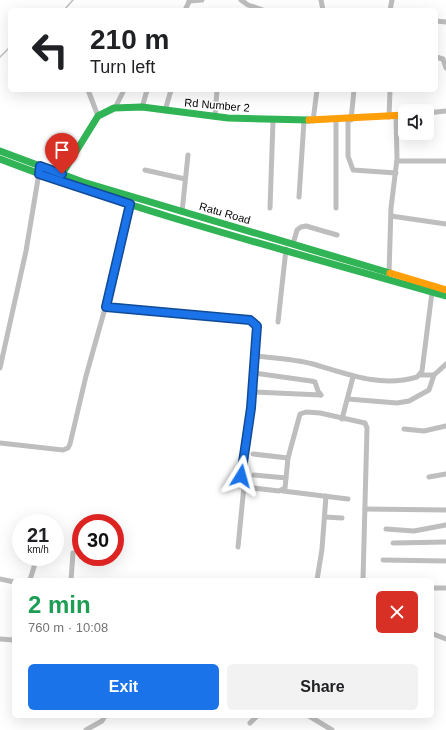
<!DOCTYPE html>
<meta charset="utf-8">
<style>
:root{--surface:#fff;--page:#f2f2f2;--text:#202124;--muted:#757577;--accent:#1a73e8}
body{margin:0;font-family:Helvetica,sans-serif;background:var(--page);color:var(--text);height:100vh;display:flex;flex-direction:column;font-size:15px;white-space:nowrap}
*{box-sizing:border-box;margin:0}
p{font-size:13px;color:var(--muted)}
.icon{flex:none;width:22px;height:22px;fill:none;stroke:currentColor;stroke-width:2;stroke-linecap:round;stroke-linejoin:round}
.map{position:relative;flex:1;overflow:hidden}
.side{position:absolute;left:12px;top:578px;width:422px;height:140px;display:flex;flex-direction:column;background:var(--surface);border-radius:6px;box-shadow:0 4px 16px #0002}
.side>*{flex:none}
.guide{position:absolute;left:8px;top:8px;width:430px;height:84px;border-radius:6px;box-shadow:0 4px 16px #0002;background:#fff;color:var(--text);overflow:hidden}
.buttons{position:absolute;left:398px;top:104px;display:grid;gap:8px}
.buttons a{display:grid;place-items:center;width:36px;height:36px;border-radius:6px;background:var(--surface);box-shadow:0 4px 16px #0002;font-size:20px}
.speed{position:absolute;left:12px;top:514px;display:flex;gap:8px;font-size:20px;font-weight:700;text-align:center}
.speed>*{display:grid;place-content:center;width:52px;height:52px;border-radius:50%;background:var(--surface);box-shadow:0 4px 16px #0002;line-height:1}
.speed small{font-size:10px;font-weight:400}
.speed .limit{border:6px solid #d22;background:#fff;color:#111}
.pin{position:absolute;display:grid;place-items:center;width:34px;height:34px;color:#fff;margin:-41px -17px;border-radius:50% 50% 50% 0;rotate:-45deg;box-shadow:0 0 4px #0007}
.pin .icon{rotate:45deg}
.me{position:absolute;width:44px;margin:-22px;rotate:8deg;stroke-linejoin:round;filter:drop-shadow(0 0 3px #0008)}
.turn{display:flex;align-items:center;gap:14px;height:84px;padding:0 16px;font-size:18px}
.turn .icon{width:52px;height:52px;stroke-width:2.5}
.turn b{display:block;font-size:28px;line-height:34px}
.round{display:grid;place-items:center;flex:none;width:42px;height:42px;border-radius:6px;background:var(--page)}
.headline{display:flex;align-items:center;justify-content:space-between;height:68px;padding:0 16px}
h1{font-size:24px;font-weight:700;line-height:30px;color:#1e9e55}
.cta{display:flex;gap:8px;margin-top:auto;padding:8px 16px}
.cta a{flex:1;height:46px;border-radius:6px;background:var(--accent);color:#fff;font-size:16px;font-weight:700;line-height:46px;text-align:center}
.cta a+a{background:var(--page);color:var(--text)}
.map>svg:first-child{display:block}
</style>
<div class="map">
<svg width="446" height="730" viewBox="0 0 446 730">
<rect width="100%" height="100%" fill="#fff"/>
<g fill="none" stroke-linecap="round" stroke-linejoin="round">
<!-- stream -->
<g stroke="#bfbfbf" stroke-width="1.5">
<path d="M64 10 73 0"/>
<path d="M0 57 10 47"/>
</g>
<!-- street -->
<g stroke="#bebebe" stroke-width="5">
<path d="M241 0 248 5 263 10"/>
<path d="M321 0 323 10"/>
<path d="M189 1 202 0"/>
<path d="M185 10 190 0"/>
<path d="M390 10 392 0"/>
<path d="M436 21 446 22"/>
<path d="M436 57 443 59 446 68"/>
<path d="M88 90 98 116"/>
<path d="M115 108 124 90"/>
<path d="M142 108 147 90"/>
<path d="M165 111 171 90"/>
<path d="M427 113 446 111"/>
<path d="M215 117 217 90"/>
<path d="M389 117 390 90"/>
<path d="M348 120V156L353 170 396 173"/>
<path d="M351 120 354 90"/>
<path d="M313 121 317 90"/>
<path d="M397 161H446"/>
<path d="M145 170 185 179"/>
<path d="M299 197 304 121"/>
<path d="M270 208 273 121"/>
<path d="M336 208V121"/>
<path d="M182 212 188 155"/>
<path d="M391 216 446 224"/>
<path d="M293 244 297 230 301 227 306 226 337 235"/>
<path d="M389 274 391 208 397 159 396 116"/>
<path d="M105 307 250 320 257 326 251 408 241 470 244 486 238 547"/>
<path d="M278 322 286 249"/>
<path d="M255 356C274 358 295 359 313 364 347 374 381 388 417 377L422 371 432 292"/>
<path d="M0 368 26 251 39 173"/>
<path d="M254 373 311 381 315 382 318 391 321 395"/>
<path d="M420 375H434L446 364"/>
<path d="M252 392 321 395"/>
<path d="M348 399 397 403 409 401 429 390 434 375"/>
<path d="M342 419 353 377"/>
<path d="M404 429 424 431 446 426"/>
<path d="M0 443 63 450 68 448 70 444 86 376 111 287 130 202"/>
<path d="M253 454 288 458"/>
<path d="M254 475 286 478"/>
<path d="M429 477 446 474"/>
<path d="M253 488 279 491 285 488 288 458 300 414 306 412 320 413 365 423 367 428 363 580"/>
<path d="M283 491 348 499"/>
<path d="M365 509 446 510"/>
<path d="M325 517 342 518"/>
<path d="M386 529 414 531 446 525"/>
<path d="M393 543 446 542"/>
<path d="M383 560 446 561"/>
<path d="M0 579 14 582"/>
<path d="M30 580 37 557"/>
<path d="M71 580 73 553"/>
<path d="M317 580 322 549 326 496"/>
<path d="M432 588H446"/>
<path d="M433 634 446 639"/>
<path d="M0 639 14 640"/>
<path d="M309 716 332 730"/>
<path d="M250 723 257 716"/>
<path d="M86 730 102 721 105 716"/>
</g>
<!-- fast -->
<g stroke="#30b455" stroke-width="7">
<path d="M0 151 83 182 390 273"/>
<path d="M0 159C145 215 297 253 446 296"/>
<path d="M62 174 98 116 114 108 142 107 228 118 309 120"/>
</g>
<!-- slow -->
<g stroke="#ff9f0a" stroke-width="7">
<path d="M309 120 405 115"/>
<path d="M390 273 446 290"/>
</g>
</g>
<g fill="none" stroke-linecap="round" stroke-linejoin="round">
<defs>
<path id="route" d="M62 174 40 166 39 174 130 204 106 307 250 320 257 326 251 408 241 476"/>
</defs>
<!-- route casing -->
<use href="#route" stroke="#114b97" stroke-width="10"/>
<!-- route -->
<use href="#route" stroke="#1a73e8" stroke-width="7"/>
</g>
<g text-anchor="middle" stroke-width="3" stroke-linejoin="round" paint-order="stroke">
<!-- street labels -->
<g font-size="11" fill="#000" stroke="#fff">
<text transform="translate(217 105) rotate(5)" y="4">Rd Number 2</text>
<text transform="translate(225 213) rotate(16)" y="4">Ratu Road</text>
</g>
</g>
</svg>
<div class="buttons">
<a><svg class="icon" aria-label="sound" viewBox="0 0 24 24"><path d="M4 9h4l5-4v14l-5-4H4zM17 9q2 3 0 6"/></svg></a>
</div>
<div class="speed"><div>21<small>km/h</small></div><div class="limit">30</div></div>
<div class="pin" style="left:62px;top:174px;background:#d93025"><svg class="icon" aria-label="arrive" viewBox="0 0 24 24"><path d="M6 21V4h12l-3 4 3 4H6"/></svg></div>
<svg class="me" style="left:241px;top:476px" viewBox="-20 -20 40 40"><path d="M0-17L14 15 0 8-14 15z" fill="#1a73e8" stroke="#fff" stroke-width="4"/></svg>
<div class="guide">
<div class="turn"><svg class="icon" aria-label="left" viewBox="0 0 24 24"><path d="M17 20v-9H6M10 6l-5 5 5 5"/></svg><div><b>210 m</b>Turn left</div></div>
</div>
<section class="side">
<div class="headline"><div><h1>2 min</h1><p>760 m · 10:08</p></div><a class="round" style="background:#d93025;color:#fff"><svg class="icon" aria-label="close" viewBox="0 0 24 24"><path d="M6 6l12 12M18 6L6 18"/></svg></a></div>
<div class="cta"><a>Exit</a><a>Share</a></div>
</section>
</div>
